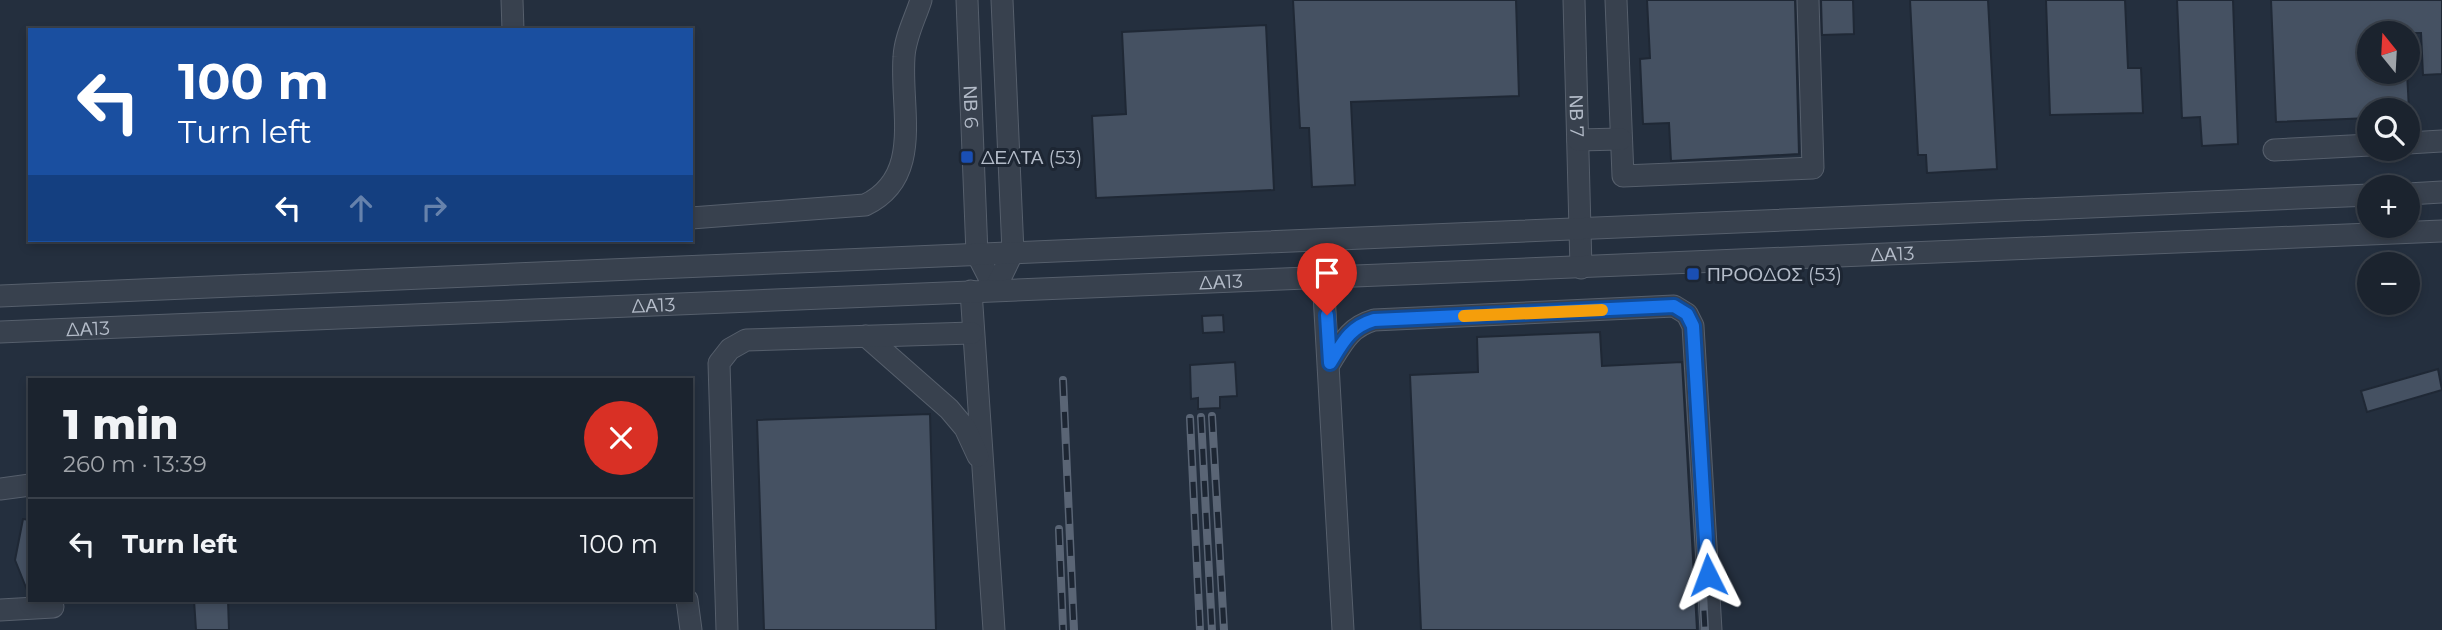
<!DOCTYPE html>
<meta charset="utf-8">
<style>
:root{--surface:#1b232e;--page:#282f3a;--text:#f1f3f6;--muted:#a0a4aa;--line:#39404a}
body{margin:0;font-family:Montserrat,sans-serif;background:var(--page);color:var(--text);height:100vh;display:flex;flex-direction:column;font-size:26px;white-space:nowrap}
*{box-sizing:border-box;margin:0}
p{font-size:23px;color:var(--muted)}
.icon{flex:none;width:38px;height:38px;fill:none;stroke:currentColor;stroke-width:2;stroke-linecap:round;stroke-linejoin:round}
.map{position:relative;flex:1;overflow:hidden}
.panel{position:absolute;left:28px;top:378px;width:665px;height:224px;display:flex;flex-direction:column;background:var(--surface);border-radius:0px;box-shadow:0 4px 10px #0003,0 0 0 2px var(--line)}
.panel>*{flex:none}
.banner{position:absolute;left:28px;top:28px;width:665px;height:214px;border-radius:0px;box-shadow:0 4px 10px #0003,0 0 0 2px var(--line);background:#1a4fa0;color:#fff;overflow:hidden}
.needle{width:46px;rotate:342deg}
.controls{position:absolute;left:2357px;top:21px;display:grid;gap:14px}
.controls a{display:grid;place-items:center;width:63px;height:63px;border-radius:50%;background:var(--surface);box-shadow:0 4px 10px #0003,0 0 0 2px var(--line);font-size:35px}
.pin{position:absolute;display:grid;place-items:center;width:60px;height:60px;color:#fff;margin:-72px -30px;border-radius:50% 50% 50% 0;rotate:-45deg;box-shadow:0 0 7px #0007}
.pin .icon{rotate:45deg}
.me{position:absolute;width:77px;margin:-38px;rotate:357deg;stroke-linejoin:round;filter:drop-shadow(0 0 5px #0008)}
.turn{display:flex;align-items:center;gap:24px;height:147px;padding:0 35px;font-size:32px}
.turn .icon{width:91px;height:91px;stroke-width:2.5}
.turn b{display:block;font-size:49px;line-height:60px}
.lanes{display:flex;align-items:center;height:66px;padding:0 35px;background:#0003;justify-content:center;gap:35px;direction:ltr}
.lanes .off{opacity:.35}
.round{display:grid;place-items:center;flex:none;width:74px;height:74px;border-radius:37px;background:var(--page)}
.overview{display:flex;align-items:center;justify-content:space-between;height:119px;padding:0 35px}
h1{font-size:42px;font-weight:800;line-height:52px}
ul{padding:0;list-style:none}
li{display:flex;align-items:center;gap:21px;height:91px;padding:0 35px;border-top:2px solid var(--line)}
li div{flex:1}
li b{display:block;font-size:26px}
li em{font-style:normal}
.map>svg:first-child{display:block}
</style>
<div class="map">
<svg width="2442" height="630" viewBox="0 0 2442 630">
<rect width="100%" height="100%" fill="#242f3e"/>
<!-- building -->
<g fill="#455162" stroke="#1f2835" stroke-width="2">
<path d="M1293 0H1516L1519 96 1351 102 1355 185 1312 187 1309 128H1300Z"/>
<path d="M1647 0H1795L1799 154 1671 161 1669 123 1643 124 1640 59 1650 58Z"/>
<path d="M1821 0H1853L1854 34 1822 35Z"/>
<path d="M1910 0H1988L1997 169 1927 173 1926 155H1918Z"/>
<path d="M2046 0H2125L2128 68H2141L2143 113 2050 115Z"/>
<path d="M2177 0H2233L2238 144 2202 146 2200 117 2182 118Z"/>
<path d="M2271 0H2442V74L2423 75 2421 33H2370V72H2407L2409 110H2370V118L2276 122Z"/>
<path d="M1266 25 1274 190 1096 198 1092 116 1126 114 1122 32Z"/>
<path d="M1223 315 1224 332 1203 333 1202 316Z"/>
<path d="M1600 332 1602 366 1682 362 1697 630H1421L1410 375 1478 372 1477 337Z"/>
<path d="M1235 362 1237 396 1220 397V408L1198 409V398L1191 399 1190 365Z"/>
<path d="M2438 369 2442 390 2367 412 2361 391Z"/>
<path d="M930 414 936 630H764L757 420Z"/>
<path d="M23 519 30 520 29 595 15 560Z"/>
<path d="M194 600H228L229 630H196Z"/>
</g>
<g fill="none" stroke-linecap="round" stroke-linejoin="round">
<defs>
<g id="minor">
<path d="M512 0 513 30"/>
<path id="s1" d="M967 0 977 254 995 289"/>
<path id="s2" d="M1574 0 1581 268"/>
<path d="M1616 0 1623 176 1813 168 1808 0"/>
<path d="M1578 140 1621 139"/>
<path d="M2408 143 2442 141"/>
<path d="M2274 150 2370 145"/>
<path d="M2408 194 2442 192"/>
<path d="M691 218 865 205C924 177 900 109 904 57 905 37 915 19 921 0"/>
<path d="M1323 276 1343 630"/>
<path d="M995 289 1013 252 1002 0"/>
<path d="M971 291 994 630"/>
<path d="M0 296 2370 195"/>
<path id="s3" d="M0 332 2442 231"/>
<path d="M866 336 949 409 965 428 978 456"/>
<path d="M1330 363C1343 342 1350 327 1374 320L1674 306 1687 314 1693 326 1711 630"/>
<path d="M0 489 30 485"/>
<path d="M687 600 691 630"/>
<path d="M0 610 53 607"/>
<path d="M727 630 719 363 730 349 746 340 972 333"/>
</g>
</defs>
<!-- minor casing -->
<use href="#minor" stroke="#565f6c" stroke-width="23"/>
<!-- minor -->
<use href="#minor" stroke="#38414e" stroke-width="21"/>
<defs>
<g id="rail">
<path d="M1690 355 1705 630"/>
<path d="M1063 380 1074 630"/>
<path d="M1212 416 1224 630"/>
<path d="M1201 417 1212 630"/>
<path d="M1190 418 1200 630"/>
<path d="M1059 529 1063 630"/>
</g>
</defs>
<!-- rail casing -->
<use href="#rail" stroke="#5a6575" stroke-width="8"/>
<!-- rail -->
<use href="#rail" stroke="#1d2633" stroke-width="5" stroke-dasharray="16" stroke-linecap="butt"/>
</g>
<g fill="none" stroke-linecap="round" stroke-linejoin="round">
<defs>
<path id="route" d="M1327 315 1330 363C1343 342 1350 327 1374 320L1674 306 1687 314 1693 326 1708 575"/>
</defs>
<!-- route casing -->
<use href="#route" stroke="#114b97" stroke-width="18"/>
<!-- route -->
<use href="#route" stroke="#1a73e8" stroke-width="12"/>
<!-- slow -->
<path stroke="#f59e0b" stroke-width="12" d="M1464 316 1602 310"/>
</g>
<!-- markers -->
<g fill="#1a4fb4" stroke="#1d2633" stroke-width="2.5">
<rect x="960" y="150" width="14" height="14" rx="3.5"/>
<rect x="1686" y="267" width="14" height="14" rx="3.5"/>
</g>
<g text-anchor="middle" stroke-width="6" stroke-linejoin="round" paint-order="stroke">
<!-- street labels -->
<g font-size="19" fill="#b4bcc9" stroke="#1d2633">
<text dy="7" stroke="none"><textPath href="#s1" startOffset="107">ΝΒ 6</textPath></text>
<text dy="7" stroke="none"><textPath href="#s2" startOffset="116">ΝΒ 7</textPath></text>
<text dy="7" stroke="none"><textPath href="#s3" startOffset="1894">ΔΑ13</textPath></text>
<text dy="7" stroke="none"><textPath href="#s3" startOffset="1222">ΔΑ13</textPath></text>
<text dy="7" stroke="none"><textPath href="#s3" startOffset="654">ΔΑ13</textPath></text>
<text dy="7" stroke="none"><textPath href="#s3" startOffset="88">ΔΑ13</textPath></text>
</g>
<!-- poi labels -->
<g font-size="19" fill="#b4bcc9" stroke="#1d2633" text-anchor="start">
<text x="981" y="164">ΔΕΛΤΑ (53)</text>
<text x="1707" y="281">ΠΡΟΟΔΟΣ (53)</text>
</g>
</g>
</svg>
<div class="controls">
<a><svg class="needle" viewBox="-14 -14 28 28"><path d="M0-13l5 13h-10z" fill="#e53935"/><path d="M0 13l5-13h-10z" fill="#a0a4aa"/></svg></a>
<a><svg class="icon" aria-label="search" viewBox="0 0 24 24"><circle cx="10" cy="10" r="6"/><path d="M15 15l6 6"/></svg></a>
<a>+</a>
<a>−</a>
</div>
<div class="pin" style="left:1327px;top:315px;background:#d93025"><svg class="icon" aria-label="arrive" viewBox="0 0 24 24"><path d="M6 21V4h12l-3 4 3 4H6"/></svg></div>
<svg class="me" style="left:1708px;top:575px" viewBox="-20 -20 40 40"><path d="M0-17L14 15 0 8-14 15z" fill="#1a73e8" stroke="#fff" stroke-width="4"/></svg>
<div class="banner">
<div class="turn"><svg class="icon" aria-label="left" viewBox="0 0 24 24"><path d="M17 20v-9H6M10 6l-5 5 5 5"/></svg><div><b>100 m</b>Turn left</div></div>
<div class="lanes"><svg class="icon" aria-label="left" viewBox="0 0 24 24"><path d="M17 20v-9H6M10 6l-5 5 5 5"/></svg><svg class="icon off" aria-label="ahead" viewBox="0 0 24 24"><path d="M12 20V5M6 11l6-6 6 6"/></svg><svg class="icon off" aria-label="right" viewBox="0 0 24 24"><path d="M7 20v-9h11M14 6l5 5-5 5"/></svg></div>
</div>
<section class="panel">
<div class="overview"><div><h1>1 min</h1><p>260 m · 13:39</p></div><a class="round" style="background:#d93025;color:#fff"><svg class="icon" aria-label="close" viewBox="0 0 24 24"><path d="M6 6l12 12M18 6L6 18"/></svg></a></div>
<ul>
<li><svg class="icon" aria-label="left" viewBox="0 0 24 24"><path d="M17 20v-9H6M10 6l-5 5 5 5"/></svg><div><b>Turn left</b></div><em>100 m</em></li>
</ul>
</section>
</div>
